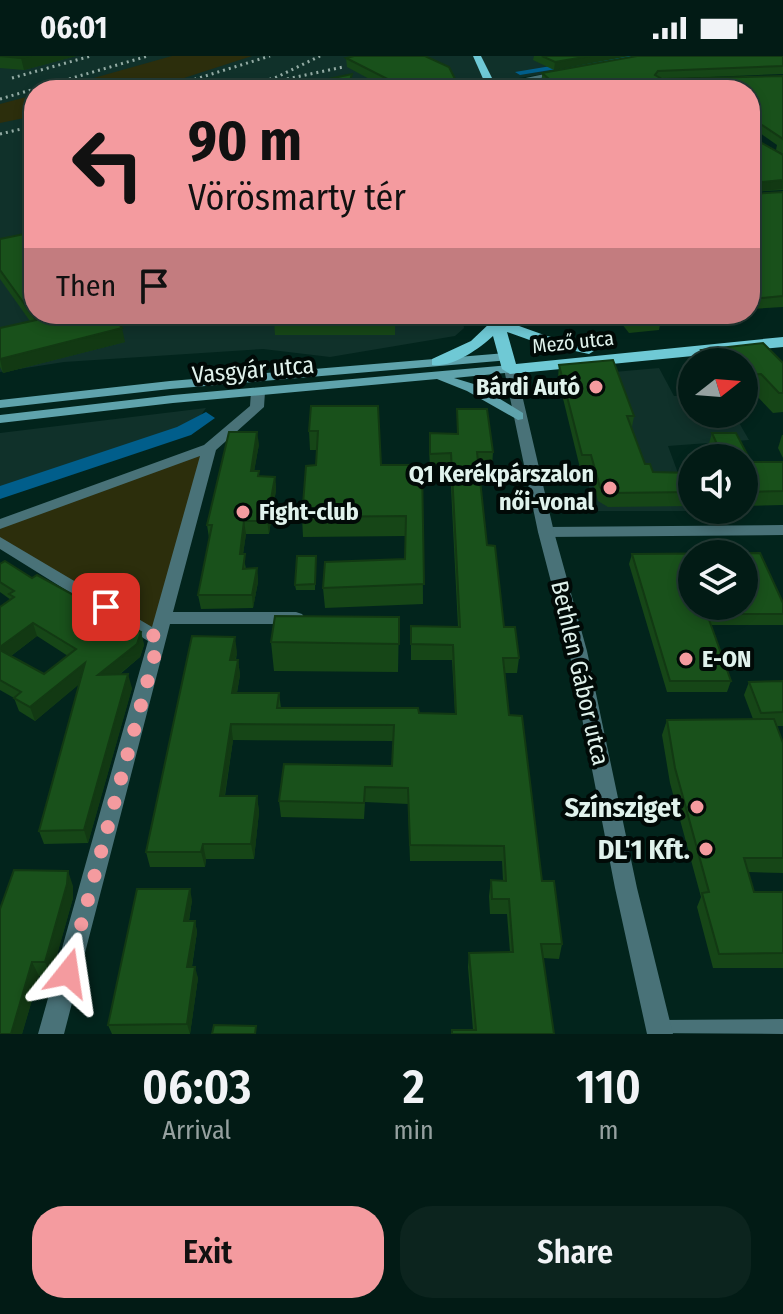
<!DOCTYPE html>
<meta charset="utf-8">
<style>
:root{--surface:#021b15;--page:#0c241e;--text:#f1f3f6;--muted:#96a1a0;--line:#233934;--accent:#f49b9f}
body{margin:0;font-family:"Fira Sans Condensed",sans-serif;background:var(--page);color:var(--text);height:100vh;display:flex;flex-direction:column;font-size:30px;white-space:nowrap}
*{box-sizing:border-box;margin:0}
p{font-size:26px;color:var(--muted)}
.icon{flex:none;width:44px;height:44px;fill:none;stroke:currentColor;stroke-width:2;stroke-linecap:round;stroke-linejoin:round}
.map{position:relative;height:978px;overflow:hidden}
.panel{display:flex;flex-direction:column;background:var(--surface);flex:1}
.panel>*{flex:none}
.top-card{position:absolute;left:24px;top:24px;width:736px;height:244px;border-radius:32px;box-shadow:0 4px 12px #0003,0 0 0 2px var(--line);background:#f49b9f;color:#111;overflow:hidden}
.needle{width:52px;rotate:73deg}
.tools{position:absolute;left:678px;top:292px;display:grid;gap:16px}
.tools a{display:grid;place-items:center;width:80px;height:80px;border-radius:50%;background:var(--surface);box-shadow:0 4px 12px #0003,0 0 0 2px var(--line);font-size:40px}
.pin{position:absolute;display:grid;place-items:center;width:68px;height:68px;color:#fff;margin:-34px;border-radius:16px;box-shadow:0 4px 12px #0006}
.me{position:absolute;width:88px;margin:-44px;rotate:15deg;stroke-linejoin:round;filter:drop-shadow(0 0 6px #0008)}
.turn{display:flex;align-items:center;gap:28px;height:168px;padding:0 32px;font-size:36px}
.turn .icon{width:104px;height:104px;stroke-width:2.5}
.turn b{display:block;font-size:56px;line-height:68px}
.then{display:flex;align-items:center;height:76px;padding:0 32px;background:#0003;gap:16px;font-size:30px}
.eta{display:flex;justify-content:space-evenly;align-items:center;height:136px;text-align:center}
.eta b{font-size:48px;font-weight:600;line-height:56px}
.action{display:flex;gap:16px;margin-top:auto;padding:16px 32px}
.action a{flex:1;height:92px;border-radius:32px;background:var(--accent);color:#111;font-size:32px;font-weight:600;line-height:92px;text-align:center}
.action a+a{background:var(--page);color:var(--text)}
.status{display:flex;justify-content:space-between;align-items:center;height:56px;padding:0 40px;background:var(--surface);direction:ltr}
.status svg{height:22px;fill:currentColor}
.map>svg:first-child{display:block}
</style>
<div class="status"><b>06:01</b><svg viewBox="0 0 49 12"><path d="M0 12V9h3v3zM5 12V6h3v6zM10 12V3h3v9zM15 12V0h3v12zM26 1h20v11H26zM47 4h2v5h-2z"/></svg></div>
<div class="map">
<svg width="783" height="978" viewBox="0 0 783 978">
<rect width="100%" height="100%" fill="#02241c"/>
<!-- built -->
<g fill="#10312a">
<path d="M0 0H655L487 27 486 34H34V258H462L464 272 455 280 330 301 263 293 64 306 0 316Z"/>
<path d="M659 312 674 340H692V358H734L749 384 668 390 692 455H596L557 321Z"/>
<path d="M206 352 196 366 0 433V377Z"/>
</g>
<!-- green -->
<g fill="#2c2e0c">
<path d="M172 0H252L147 34H51Z"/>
<path d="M34 39V60L0 67V48Z"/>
<path d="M209 392 159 583 0 486V468Z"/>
</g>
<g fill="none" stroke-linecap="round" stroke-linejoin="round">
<!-- canal -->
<g fill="#015e8b" fill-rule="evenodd">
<path d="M611 0H635L520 19 515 16Z"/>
<path d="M206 356 215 362 191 379 0 443V430L177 371Z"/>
</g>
<!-- minor -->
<g fill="#497278" fill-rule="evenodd">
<path d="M564 14 566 17 525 25 535 34H527L516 24Z"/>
<path d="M750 80 783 102V109L750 86Z"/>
<path d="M258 332 265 336 264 351 216 394 173 556H296L302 558 305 562 302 566 296 568H170L64 978H38L148 585 0 493V481L152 571 200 400 0 473V463L204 389 250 350 251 336Z"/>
<path d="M783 469V479L546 481 538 476 546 471Z"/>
<path d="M783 963V978L647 977 651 968 660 964Z"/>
</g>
<!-- tertiary -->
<path fill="#497278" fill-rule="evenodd" d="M510 309 516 313 554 476 587 595 637 832 673 978H647L615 832 569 595 538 476 504 313Z"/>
<!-- secondary -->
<g fill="#5fa3ac" fill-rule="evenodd">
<path d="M506 297 512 301 510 304 170 333 0 352V344L170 325Z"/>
<path d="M510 309 514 310V316L454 322 477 329 523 357V363L518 364 467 335 437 323 173 347 0 367V359L173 339Z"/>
</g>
<!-- primary -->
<g fill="#6fc9d5" fill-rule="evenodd">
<path d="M473 0H481L498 34H488Z"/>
<path d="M490 258H504L505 265 547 280 594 290 597 293 589 298 538 287 507 276 516 308 783 281V291L510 318 502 313 493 280C479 293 452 312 432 309V303L471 285 491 266Z"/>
</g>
<!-- rail -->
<g stroke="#93aba4" stroke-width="3" stroke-dasharray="2 4" stroke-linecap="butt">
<path d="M12 22 91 0"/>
<path d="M287 23 343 11"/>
<path d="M160 34 270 0"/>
<path d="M235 34 277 21 320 0"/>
<path d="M0 43 148 0"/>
<path d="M0 78 34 70"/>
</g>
</g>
<!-- wall -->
<g fill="#164617" fill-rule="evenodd">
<path d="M0 0H76L24 14 0 12Z"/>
<path d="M534 0H629L554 14 533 4Z"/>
<path d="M783 0V18L662 23 783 20V98L776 94 777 89 750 70V34H552L542 25V17Z"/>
<path d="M346 2 457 27 468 34H390L347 11Z"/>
<path d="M750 87 783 99V134L750 136 752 138 783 136V251L750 253Z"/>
<path d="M0 183 125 286 3 317 0 311V272L30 265 0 223Z"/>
<path d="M275 258H406V270H395V279H275L274 265Z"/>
<path d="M595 258H687L658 260 661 263 659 274 629 277 622 268 601 269Z"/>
<path d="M701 294 783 307V356L773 357 755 338H744V306H698Z"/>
<path d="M559 309 634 360 632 371 645 408 653 416 692 417V450L608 451 598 445 589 413 580 412 558 322Z"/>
<path d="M311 350 381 409H422L423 548 325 552 323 532 405 503V480L303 481 302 461 316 409 317 394H310L309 375Z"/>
<path d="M457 353 493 396 492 411H479L487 489 504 571 519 602 517 617H505L509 659 542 825 562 888 559 903 543 902 554 978 473 974 468 911 469 897 510 896 507 858H490L489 840 491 824 503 825 502 805H410L408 748 365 746 364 763 281 761 279 745 392 710 394 685 233 684 225 740H257L259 756 254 803H206L205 811H150L146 796 237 596 236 604H238L240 619 237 637H279L281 652 455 658 452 604H411V570L458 571 450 412H430L429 392 430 377 457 378Z"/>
<path d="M712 377 751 406H783V449L744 450V402H702L704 395H710L708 391Z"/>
<path d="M782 379H783V402L778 392Z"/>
<path d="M259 388 254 415H259V420L275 421 276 434 269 478H246L243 498 246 513 257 512 258 526 253 552 201 553 198 539 209 482 207 469Z"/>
<path d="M632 498 783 547V569H711L731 625 727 636H667L629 508Z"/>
<path d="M316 500 315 534H296L295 529Z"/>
<path d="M0 508 32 522 141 576 144 589 140 601 119 619 132 632 88 787 44 788 39 775 79 628 35 665 19 655 14 642 0 634V551L11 544 0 536ZM37 580 68 600 44 618 11 600Z"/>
<path d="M399 561 398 616 274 615 271 586Z"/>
<path d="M783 625V670H776L783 687V817L748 816 754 836H783V912H713L697 851 701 841 670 727 662 679 667 664 753 663 744 639 749 626Z"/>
<path d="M73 830V842L51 920H39L22 978H0V853Z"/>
<path d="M192 844 189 865H195L197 876 192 911 198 922 190 978H112L108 969Z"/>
</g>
<!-- shaded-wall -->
<g fill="#123913">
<path d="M31 0H76L24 14 21 2Z"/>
<path d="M590 0H629L554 14 555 6Z"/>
<path d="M352 18V28L350 34H347Z"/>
<path d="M783 124V133L750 136V127Z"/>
<path d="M122 272 125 286 3 317 0 303Z"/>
<path d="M257 376 259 388 252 428 251 415Z"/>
<path d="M275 421 276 434 269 478 267 465Z"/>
<path d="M244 465 246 478 241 512 240 498Z"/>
<path d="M257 512 258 526 253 552 252 539Z"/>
<path d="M33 567 37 580 3 606 0 598V591Z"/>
<path d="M141 576 144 589 140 601 102 632 98 619Z"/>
<path d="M235 581 237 596 232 619 230 604Z"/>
<path d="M238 604 240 619 234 652 232 637Z"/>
<path d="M85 607 89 620 35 665 30 651Z"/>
<path d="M128 618 132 632 88 787 84 774Z"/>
<path d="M231 668 233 684 222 756 220 740Z"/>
<path d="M257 740 259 756 254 803 251 788Z"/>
<path d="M203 788 206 803 205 811 201 796Z"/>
<path d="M68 815 73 830V842L51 920 45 906Z"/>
<path d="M190 833 192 844 187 876 184 865Z"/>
<path d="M195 865 197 876 190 922 187 911Z"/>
<path d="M32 906 39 920 22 978H11Z"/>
<path d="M195 911 198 922 190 978 187 968Z"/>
</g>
<!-- building -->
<g fill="#19511b" stroke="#123913" stroke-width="2" fill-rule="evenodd">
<path d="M0 0H31L21 2Z"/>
<path d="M354 0H425L449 11 457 27 468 33V34H409L346 2Z"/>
<path d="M542 0H590L555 6Z"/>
<path d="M637 0H783V10L658 15 655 19 662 23 783 20V83L750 61V34H562L542 17Z"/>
<path d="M352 18 347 34H315L314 33 324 24Z"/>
<path d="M212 31 218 34H199Z"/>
<path d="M760 86 783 99V124L750 127V87Z"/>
<path d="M750 135 752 138 783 136V240L750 243V193H752L750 191Z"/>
<path d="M34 176V258H111L122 272 0 303V272L36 264 0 214V183Z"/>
<path d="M275 258H395V266L274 265Z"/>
<path d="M625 258H657L661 263 631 266Z"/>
<path d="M763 287 783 307V337H779L761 318 744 319V306H708L701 294Z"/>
<path d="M613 304 634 360H627L645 408H650L653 416 692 417V436L610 437 600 431 591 399H582L559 309Z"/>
<path d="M311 350H378L381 409H422L424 528 323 532 325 506 405 503 406 460 302 461 306 410 316 409 318 375H309Z"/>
<path d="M457 353H487L493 396H477L487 489 495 490 504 571H515L519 602H503L509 659 522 660 542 825H554L562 888H541L554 978H452V974H476L469 897 513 896 509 843H492L491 824 506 825 504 790 410 789 408 732 365 731 364 747 279 745 284 708 392 710 394 669 231 668 220 740H257L251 788H203L201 796H146L192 580 235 581 230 604H238L232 637H279L277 652H418L419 657 456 658 453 589 411 588V570L460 571 451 397 430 398V377L458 378Z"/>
<path d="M229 376H257L251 415H259L258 420 275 421 267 465H244L240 498H245L243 513 257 512 252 539H198L212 469H207Z"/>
<path d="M712 377H736L751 406H783V435L744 436V402H707L704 395H720Z"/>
<path d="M760 497 783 547V558H707L731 625H670L632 498ZM692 498H744V550H692Z"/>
<path d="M297 500H316L315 528 295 529Z"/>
<path d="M5 505 32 522 37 519 141 576 137 588 98 619 128 618 84 774 39 775 85 607 30 651 14 642 21 636 0 624V594L44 618 76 593 33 567 0 591V551L14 541 9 538 14 535 0 526V508Z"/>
<path d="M275 560 399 561V588L271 586Z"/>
<path d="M783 625V656L761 657 749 626Z"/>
<path d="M774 663 783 687V802H744L754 836H783V897L719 898 702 837 709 836 675 712 667 664Z"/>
<path d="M14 814 68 815 67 828 45 906H32L11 978H0V853Z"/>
<path d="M137 833H190L184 865H195L187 911H195L187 968 108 969Z"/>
<path d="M214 969 256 970 255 978H212Z"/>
</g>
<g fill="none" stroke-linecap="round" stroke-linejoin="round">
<!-- route -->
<path stroke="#f49b9f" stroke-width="14" stroke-dasharray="0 25.2" d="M68 917 159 583 106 551"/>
</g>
<!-- markers -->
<g fill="#f49b9f" stroke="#010a07" stroke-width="3">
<circle cx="596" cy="331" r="8"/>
<circle cx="610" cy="432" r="8"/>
<circle cx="243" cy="456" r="8"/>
<circle cx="686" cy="603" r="8"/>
<circle cx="697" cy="751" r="8"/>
<circle cx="706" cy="793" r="8"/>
</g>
<g text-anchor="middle" stroke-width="8" stroke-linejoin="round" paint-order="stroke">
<!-- far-street labels -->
<g font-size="20" fill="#e0f2ec" stroke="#010a07">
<text transform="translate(573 286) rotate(-6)" y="7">Mező utca</text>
</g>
<!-- street labels -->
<g font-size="24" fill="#e0f2ec" stroke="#010a07">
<text transform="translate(253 314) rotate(-5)" y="8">Vasgyár utca</text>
<text transform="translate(580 617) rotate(77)" y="8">Bethlen Gábor utca</text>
</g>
<!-- poi labels -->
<g font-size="24" font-weight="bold" fill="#e0f2ec" stroke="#010a07" text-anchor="end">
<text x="580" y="339">Bárdi Autó</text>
<text x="594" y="426">Q1 Kerékpárszalon<tspan x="594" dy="28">női-vonal</tspan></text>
<text x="259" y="464" text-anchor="start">Fight-club</text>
<text x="702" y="611" text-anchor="start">E-ON</text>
</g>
<!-- near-poi labels -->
<g font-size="28" font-weight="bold" fill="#e0f2ec" stroke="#010a07" text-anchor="end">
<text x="681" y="761">Színsziget</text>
<text x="690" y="803">DL'1 Kft.</text>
</g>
</g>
</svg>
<div class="tools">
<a><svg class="needle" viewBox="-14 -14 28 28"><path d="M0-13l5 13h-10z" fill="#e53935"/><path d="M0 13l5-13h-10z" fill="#96a1a0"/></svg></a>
<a><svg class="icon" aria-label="sound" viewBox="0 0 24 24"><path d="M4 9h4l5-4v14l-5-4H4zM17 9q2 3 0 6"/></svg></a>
<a><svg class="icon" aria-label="layers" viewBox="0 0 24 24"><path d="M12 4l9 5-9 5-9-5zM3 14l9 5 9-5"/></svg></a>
</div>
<div class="pin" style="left:106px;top:551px;background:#d93025"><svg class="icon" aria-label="arrive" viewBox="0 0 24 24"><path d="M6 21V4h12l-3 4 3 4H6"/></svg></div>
<svg class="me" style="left:68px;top:917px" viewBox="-20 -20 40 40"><path d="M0-17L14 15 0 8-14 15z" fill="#f49b9f" stroke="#fff" stroke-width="4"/></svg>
<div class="top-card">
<div class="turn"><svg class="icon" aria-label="left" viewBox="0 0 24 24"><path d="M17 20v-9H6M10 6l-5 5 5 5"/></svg><div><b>90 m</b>Vörösmarty tér</div></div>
<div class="then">Then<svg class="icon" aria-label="arrive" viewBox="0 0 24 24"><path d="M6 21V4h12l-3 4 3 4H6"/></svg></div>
</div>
</div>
<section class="panel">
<div class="eta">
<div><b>06:03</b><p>Arrival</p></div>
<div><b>2</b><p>min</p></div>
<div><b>110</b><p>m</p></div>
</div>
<div class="action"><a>Exit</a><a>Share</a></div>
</section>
